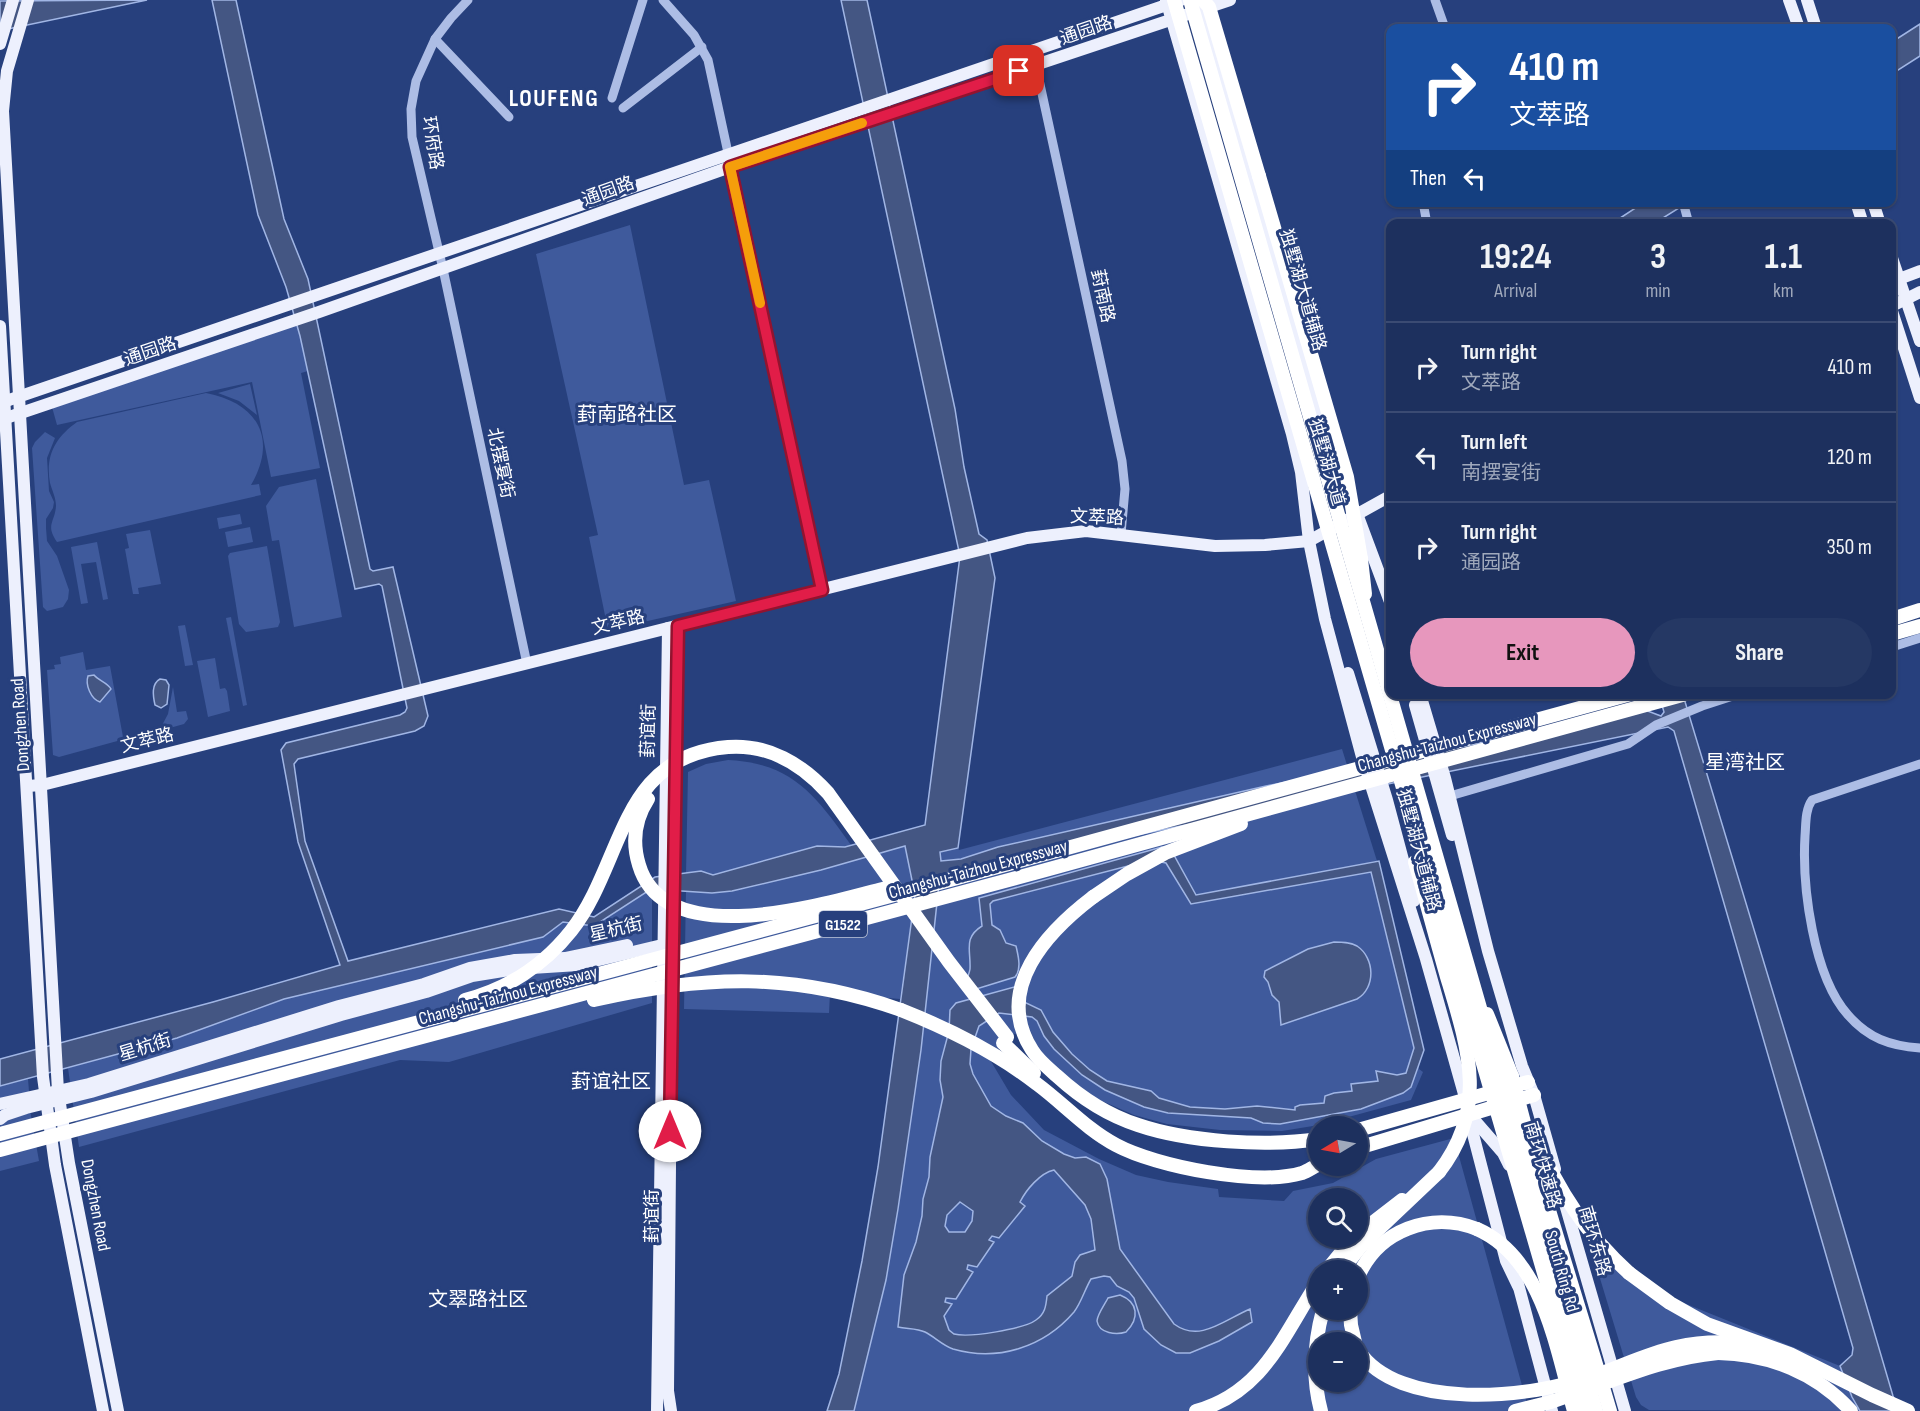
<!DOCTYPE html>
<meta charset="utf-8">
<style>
:root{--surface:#1d305e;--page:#253864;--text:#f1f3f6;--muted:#a0a9bc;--line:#3b4b73;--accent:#e797bd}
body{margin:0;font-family:"Sofia Sans Condensed","Noto Sans SC",sans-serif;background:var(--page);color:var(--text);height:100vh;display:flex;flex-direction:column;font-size:22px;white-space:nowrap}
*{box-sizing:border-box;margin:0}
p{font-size:20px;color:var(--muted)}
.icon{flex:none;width:33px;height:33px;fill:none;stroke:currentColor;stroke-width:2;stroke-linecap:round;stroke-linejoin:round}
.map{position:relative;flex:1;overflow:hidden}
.sheet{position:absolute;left:1386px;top:219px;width:510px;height:480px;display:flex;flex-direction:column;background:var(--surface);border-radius:12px;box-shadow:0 2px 4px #0004,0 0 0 2px var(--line)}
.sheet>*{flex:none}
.hud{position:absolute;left:1386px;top:24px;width:510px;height:183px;border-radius:12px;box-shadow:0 2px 4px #0004,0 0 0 2px var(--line);background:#1a4fa0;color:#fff;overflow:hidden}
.needle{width:39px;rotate:260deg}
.buttons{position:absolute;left:1308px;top:1116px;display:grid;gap:12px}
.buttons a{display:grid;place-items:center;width:60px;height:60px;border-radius:50%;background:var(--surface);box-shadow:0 2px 4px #0004,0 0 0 2px var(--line);font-size:30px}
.pin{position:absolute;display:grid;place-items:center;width:51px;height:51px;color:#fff;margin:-26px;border-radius:12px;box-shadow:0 3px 9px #0006}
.me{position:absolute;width:66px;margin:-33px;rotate:0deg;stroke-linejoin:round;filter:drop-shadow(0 0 4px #0008)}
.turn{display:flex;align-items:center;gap:21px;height:126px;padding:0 24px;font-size:27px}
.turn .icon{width:78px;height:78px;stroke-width:2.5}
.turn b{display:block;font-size:42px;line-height:51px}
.then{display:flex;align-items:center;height:57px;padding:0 24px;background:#0003;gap:12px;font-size:22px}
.eta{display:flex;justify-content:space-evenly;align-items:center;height:102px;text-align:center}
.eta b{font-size:36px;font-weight:700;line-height:42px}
.action{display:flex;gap:12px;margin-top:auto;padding:12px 24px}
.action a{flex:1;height:69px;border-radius:36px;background:var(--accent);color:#111;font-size:24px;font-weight:700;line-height:69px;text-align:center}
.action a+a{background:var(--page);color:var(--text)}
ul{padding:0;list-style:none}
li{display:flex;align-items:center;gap:18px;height:90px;padding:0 24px;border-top:2px solid var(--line)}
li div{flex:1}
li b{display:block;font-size:22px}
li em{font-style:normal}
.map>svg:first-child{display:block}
</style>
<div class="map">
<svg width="1920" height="1411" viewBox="0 0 1920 1411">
<rect width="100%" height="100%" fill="#27407d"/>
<!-- green -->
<g fill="#3f5a9c" fill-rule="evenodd">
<path d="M630 225 684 485 709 480 736 601 608 630 589 537 598 535 536 254Z"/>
<path d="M297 324 308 371 301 373 320 468 271 477 252 382 57 425 52 407Z"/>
<path d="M250 384 257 415 239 401 218 393Z"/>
<path d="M206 393C258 403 278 439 251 485L259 484 261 495 57 542C45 525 55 522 56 506 56 498 52 490 50 483 45 455 56 437 77 422Z"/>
<path d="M45 432 55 438 47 458 49 491 54 502 53 508 46 519V528L47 541 57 556 69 590 68 599 63 607 47 611 43 607 32 448 35 442Z"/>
<path d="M316 479 342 617 294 627 279 540 272 541 266 506 279 487Z"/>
<path d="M240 514 242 524 219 529 217 518Z"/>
<path d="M250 527 253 542 228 547 225 532Z"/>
<path d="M150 530 161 584 138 588 139 594H133L125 549 129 548 126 534Z"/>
<path d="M97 542 108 599 103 600 96 562 81 564 88 603 81 604 71 547Z"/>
<path d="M267 546 280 622 278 627 246 632 239 624 228 556 230 553Z"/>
<path d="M231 617 247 705 243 706 226 618Z"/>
<path d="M185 625 193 665 185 666 178 626Z"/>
<path d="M83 652 86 670 110 666 123 737 121 740 59 757 53 755 47 670 55 669 54 665 61 664 60 657Z"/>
<path d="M215 658 220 689 225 688 227 691 230 711 208 717 197 661Z"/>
<path d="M173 687 177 712 186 711 188 719 184 724 159 731 168 714Z"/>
<path d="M1342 749 1377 861 1370 862 1371 872 1419 1069 1423 1072 1411 1100 1319 1125 1282 1131 1220 1130 1167 1124 1134 1115 1093 1097 1041 1057 1031 1032 1013 1034 989 1058 1011 1095 1044 1130 1099 1159 1136 1175 1168 1182 1218 1189 1219 1197 1284 1201 1293 1191 1333 1183 1376 1159 1454 1138 1529 1411H854L886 1280 898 1209 939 875 940 852 958 848 959 850ZM1318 1198H1358V1238H1318ZM1318 1270H1358V1310H1318ZM1318 1342H1358V1382H1318Z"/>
<path d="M728 760C793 763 816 796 851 845L844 847 817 846 713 875 707 872 686 874 688 772 706 764Z"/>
<path d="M905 846 915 895 900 999 830 993 829 1013 684 1009 686 890 711 893 748 888Z"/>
<path d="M652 889V1003L449 1062 400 1060 79 1147 68 1068 177 1038 284 999 542 937 563 922 594 926Z"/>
<path d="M28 1079 31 1116 39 1161 0 1171V1086Z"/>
<path d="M1609 1245 1630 1266 1674 1299 1840 1366 1852 1397 1860 1411 1649 1410 1641 1405 1636 1397 1592 1252Z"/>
</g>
<!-- water -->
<g fill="#445683" stroke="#a1b6e5" stroke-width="1.5" fill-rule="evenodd">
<path d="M147 0 8 29H0V1Z"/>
<path d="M212 0H236L284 219 308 279 370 569 373 571 393 567 428 716 424 726 415 731 298 759 294 764 305 841 348 961 559 909 594 917 655 877 701 871 713 875 817 846 845 847 925 825 960 556 841 0H867L955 409 964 467 979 534 987 540 995 578 958 848 940 852 941 861 961 859 998 847 1266 786 1645 710 1661 716 1664 712 1659 695H1683L1824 1161 1893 1396 1900 1411H1860L1852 1397 1840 1366 1852 1355 1853 1348 1674 731 1668 727 940 875 921 1050 898 1209 886 1280 854 1411H827L839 1374 862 1261 878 1167 915 895 905 846 821 870 732 891 712 893 651 889 594 926 563 922 543 937 284 999 177 1038 0 1086V1059L213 1002 340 965 298 842 281 750 286 743 400 715 405 712 407 708 382 586 379 584 355 589 300 336 286 287 258 215Z"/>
<path d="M1920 24V56L1892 74V42Z"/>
<path d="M1643 203H1687L1655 223 1611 224Z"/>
<path d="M94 675C99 681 107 682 111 689L100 702C91 699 85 685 88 676Z"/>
<path d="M160 679 166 680 169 685 167 704 161 708 155 705C153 696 151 684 160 679Z"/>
<path d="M1162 847 1170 848 1196 895 1379 861 1424 1050 1411 1087 1403 1093 1361 1109 1280 1124 1263 1123 1251 1118 1168 1113 1144 1107 1105 1090 1082 1075 1054 1049 1044 1036 1037 1021 1032 1017 999 1013 979 1026 971 1049 970 1064 973 1074 991 1106 1006 1116 1023 1123 1042 1141 1064 1154 1075 1158 1086 1157 1100 1164 1107 1179 1120 1249 1174 1324C1200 1343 1224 1320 1250 1309L1252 1322 1219 1341 1190 1353H1176L1161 1345 1144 1329 1134 1298 1129 1292 1117 1286 1110 1277 1104 1276 1091 1279C1085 1289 1081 1303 1074 1312 1044 1347 998 1362 953 1349 942 1345 935 1337 925 1332 917 1328 907 1329 898 1327L904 1275 916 1242 922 1216 923 1199 929 1177 930 1157 943 1097 940 1080 941 1061 949 1031 950 1010 956 1003 1018 986 1024 1002 1041 1010 1053 1032 1072 1054 1090 1070 1107 1081 1151 1091 1159 1098 1190 1107 1225 1109 1257 1106 1295 1110V1107L1300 1105 1324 1103 1325 1096 1334 1093 1352 1091 1351 1084 1378 1081 1376 1071 1397 1075 1406 1073 1414 1048 1371 872 1191 904 1166 863 1151 860 993 901 990 904 992 925 1000 930 1006 943 1016 946C1018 955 1022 969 1015 977L973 990 963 988C965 982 969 976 970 969 971 950 963 938 982 926L979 898ZM1054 1170 1085 1205 1091 1219 1095 1250 1080 1255 1075 1262 1072 1276 1047 1296C1046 1306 1045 1314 1036 1320 1024 1329 969 1338 954 1334L949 1330 944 1316 952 1304 945 1302 946 1298 956 1299 973 1272 967 1269 968 1265 977 1267 994 1242 989 1240 992 1236 999 1238 1025 1206 1020 1202C1026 1190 1040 1173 1054 1170ZM960 1202 973 1211 972 1221 965 1232H949L945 1226 947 1215Z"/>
<path d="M1334 942C1342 942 1350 942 1357 946 1375 958 1376 988 1357 999L1281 1025 1279 1002 1272 995 1268 982 1264 977 1265 971 1308 949Z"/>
<path d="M1120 1295C1138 1302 1140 1318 1126 1332 1117 1335 1099 1334 1097 1321 1097 1315 1105 1304 1108 1298Z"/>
</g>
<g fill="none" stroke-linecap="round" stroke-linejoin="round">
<!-- minor -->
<g stroke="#adbde5" stroke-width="9">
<path d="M468 0 451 18 435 39 416 81 411 109 412 137 443 269 527 664"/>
<path d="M663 0 694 35 708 60 822 589"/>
<path d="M1435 0 1445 28"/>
<path d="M435 39 509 117"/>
<path d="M1036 66 1122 461 1125 489 1121 534"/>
<path d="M612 98 643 0"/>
<path d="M623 108 702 47"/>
<path d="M1423 202 1427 224"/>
<path d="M1683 202 1689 224"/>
<path d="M1892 647 1920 638"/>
<path d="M1920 764 1812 800C1805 810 1806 824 1805 836 1802 886 1813 976 1848 1015 1868 1038 1890 1046 1920 1048"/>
<path d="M1450 796 1628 744 1656 725 1702 706 1739 694"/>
</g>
<!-- major -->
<g stroke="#edf0fd" stroke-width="12">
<path d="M28 0 7 71 3 111 58 1091 69 1163 118 1411"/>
<path d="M1166 0 1292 434 1301 472 1309 541 1325 619 1362 757 1426 959 1466 1101 1473 1134 1506 1261 1518 1286"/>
<path d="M1789 0 1799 28"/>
<path d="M1807 0 1816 28"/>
<path d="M1200 4 1325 429 1338 464"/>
<path d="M0 44 13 0"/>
<path d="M1856 202 1863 224"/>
<path d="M1873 202 1880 224"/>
<path d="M1892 258 1920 341"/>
<path d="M1892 289 1899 279 1920 271"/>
<path d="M1892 306 1920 292"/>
<path d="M1892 311 1920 398"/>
<path d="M0 326 43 1077 55 1165 103 1411"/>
<path d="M0 403 1181 0"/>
<path d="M0 420 319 312 730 167 1230 0"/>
<path d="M1356 511 1390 602"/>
<path d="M1348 673 1387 800 1414 901"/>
<path d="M1420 694 1445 778 1488 951 1522 1066 1534 1095 1555 1169"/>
<path d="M1415 705 1452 835"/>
<path d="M27 786 42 785 1027 538 1086 531 1215 546 1265 545 1309 541 1390 496"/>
<path d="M0 1104 89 1084 339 1006 424 984 470 968 515 960 565 958 627 945"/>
<path d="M1470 1115 1503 1153 1509 1165"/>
<path d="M0 1119 5 1115 26 1108 91 1092 341 1015 426 992 472 976 516 969 578 965 662 945 668 941"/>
<path d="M1563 1197 1625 1411"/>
<path d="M1517 1280 1552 1411"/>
<path d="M657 1411 668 628"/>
<path d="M671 1411 668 1391 672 939 678 626"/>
</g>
<!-- highway -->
<g stroke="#fff" stroke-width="14">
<path d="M1203 0 1209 7 1259 176"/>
<path d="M1361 559 1365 594"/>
<path d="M1892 619 1920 610"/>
<path d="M1892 634 1920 626"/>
<path d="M1093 897C1047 932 993 989 1032 1050 1038 1060 1048 1068 1057 1076 1081 1098 1107 1115 1138 1125 1188 1142 1267 1147 1318 1139"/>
<path d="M901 1010C949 1029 996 1052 1037 1084 1064 1104 1086 1129 1116 1145 1157 1167 1258 1186 1302 1173 1308 1171 1313 1167 1318 1165"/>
<path d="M1487 1014 1512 1076"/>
<path d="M1003 1043 1034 1073"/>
<path d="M1358 1130 1528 1082"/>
<path d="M1358 1148 1534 1095"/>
<path d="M1358 1234 1402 1200"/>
<path d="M1327 1270 1353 1238"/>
<path d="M1342 1270 1362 1245 1439 1172"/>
<path d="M1629 1273 1670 1303 1707 1324 1790 1354 1872 1395 1908 1411"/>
<path d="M1358 1277C1378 1230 1431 1211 1477 1229"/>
<path d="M1350 1310 1351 1325 1355 1342"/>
<path d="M1718 1353C1769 1354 1817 1373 1851 1411"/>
<path d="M1196 1411C1264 1392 1283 1335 1318 1282"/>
<path d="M1321 1411C1312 1377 1314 1343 1323 1310"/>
</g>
<!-- highway-bridge -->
<g stroke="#fff" stroke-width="14">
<path d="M1174 0 1584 1411"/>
<path d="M1190 0 1596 1411"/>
<path d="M1259 176 1347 477 1361 559"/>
<path d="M648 799C635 819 632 842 639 865 665 953 824 904 886 888"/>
<path d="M1415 862C1426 900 1436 939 1447 977 1468 1047 1489 1108 1439 1172"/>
<path d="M1093 897 1127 874 1165 853 1241 824"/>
<path d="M465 1000C507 989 544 965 571 931 625 862 618 756 728 747 768 744 802 764 828 793L949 962 1007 1037"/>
<path d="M594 1000C705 975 793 972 901 1010"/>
<path d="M1512 1076C1540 1189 1577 1299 1610 1411"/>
<path d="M0 1134 939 883 1631 694"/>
<path d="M1536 1138C1557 1189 1588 1236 1629 1273"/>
<path d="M0 1150 1042 871 1686 694"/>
<path d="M1477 1229C1543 1258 1556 1348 1574 1411"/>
<path d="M1358 1350C1398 1411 1528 1400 1599 1374 1624 1365 1649 1353 1676 1347 1707 1340 1739 1341 1770 1348"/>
<path d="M1594 1387C1635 1372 1674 1357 1718 1353"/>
<path d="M1515 1411 1551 1402 1576 1393"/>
</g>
</g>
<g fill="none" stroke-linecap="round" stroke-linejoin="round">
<defs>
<path id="route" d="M670 1131 678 626 822 590 730 167 1019 71"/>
</defs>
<!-- route casing -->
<use href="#route" stroke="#92132f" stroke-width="15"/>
<!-- route -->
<use href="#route" stroke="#e11d48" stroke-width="10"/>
<!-- slow -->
<path stroke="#f59e0b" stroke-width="10" d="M760 303 730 167 862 123"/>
</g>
<g text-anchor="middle" stroke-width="6" stroke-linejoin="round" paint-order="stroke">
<!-- shield labels -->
<rect fill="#27407d" stroke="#bec6d8" stroke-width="1.5" x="819" y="911" width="48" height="26" rx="4.5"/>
<g font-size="16" font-weight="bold" fill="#fff">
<text x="843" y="930">G1522</text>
</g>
<!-- street labels -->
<g font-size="18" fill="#fff" stroke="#27407d">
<text transform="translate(1086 30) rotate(-19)" y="6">通园路</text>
<text transform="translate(433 143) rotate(81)" y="6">环府路</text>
<text transform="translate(608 191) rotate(-20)" y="6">通园路</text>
<text transform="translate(1303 290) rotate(74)" y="6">独墅湖大道辅路</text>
<text transform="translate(1103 296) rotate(78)" y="6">葑南路</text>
<text transform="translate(150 351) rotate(-19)" y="6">通园路</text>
<text transform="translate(1327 462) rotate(74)" y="6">独墅湖大道</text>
<text transform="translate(501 463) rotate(78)" y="6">北摆宴街</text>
<text transform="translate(1097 517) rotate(2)" y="6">文萃路</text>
<text transform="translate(618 622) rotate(-14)" y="6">文萃路</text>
<text transform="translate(20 725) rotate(-94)" y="6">Dongzhen Road</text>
<text transform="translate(648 731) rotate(-89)" y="6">葑谊街</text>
<text transform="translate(147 740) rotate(-14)" y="6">文萃路</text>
<text transform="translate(1447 742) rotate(-15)" y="6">Changshu-Taizhou Expressway</text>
<text transform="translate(1419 850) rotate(75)" y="6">独墅湖大道辅路</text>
<text transform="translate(978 869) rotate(-15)" y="6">Changshu-Taizhou Expressway</text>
<text transform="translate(616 929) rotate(-13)" y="6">星杭街</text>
<text transform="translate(508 995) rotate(-15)" y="6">Changshu-Taizhou Expressway</text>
<text transform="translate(145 1047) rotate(-17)" y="6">星杭街</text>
<text transform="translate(1543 1165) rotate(74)" y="6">南环快速路</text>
<text transform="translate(96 1205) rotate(79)" y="6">Dongzhen Road</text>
<text transform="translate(652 1216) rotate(-90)" y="6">葑谊街</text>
<text transform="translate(1595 1241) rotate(74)" y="6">南环东路</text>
<text transform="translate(1562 1271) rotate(74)" y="6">South Ring Rd</text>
</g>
<!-- neighbourhood labels -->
<g font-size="20" fill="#fff" stroke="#27407d">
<text x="627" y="421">葑南路社区</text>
<text x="1745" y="769">星湾社区</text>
<text x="611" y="1088">葑谊社区</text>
<text x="478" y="1306">文翠路社区</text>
</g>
<!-- district labels -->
<g font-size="24" font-weight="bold" letter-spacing="1.5" fill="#fff" stroke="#27407d">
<text x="554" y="106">LOUFENG</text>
</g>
</g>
</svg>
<div class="buttons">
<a><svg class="needle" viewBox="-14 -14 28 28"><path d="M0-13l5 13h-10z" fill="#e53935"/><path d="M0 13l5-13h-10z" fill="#a0a9bc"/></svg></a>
<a><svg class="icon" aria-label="search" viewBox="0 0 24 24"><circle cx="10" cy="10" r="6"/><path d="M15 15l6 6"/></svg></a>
<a>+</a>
<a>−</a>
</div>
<div class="pin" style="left:1019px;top:71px;background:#d93025"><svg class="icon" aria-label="arrive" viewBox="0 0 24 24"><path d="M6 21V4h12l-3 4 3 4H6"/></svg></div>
<svg class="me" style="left:670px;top:1131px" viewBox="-20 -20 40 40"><circle r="19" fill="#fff"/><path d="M0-13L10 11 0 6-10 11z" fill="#e11d48"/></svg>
<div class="hud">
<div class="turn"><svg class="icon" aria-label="right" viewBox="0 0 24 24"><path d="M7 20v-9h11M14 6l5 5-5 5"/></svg><div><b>410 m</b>文萃路</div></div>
<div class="then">Then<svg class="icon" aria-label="left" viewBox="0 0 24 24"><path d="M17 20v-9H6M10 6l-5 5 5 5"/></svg></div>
</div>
<section class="sheet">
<div class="eta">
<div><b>19:24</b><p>Arrival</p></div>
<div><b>3</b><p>min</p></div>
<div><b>1.1</b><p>km</p></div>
</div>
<ul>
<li><svg class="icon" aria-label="right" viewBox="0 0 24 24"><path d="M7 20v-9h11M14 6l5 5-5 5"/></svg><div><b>Turn right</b><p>文萃路</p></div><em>410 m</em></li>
<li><svg class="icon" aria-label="left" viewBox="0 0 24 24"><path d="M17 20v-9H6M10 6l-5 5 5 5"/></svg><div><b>Turn left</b><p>南摆宴街</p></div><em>120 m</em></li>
<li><svg class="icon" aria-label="right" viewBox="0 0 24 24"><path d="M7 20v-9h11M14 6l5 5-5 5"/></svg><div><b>Turn right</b><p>通园路</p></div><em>350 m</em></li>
</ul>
<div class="action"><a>Exit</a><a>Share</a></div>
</section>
</div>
